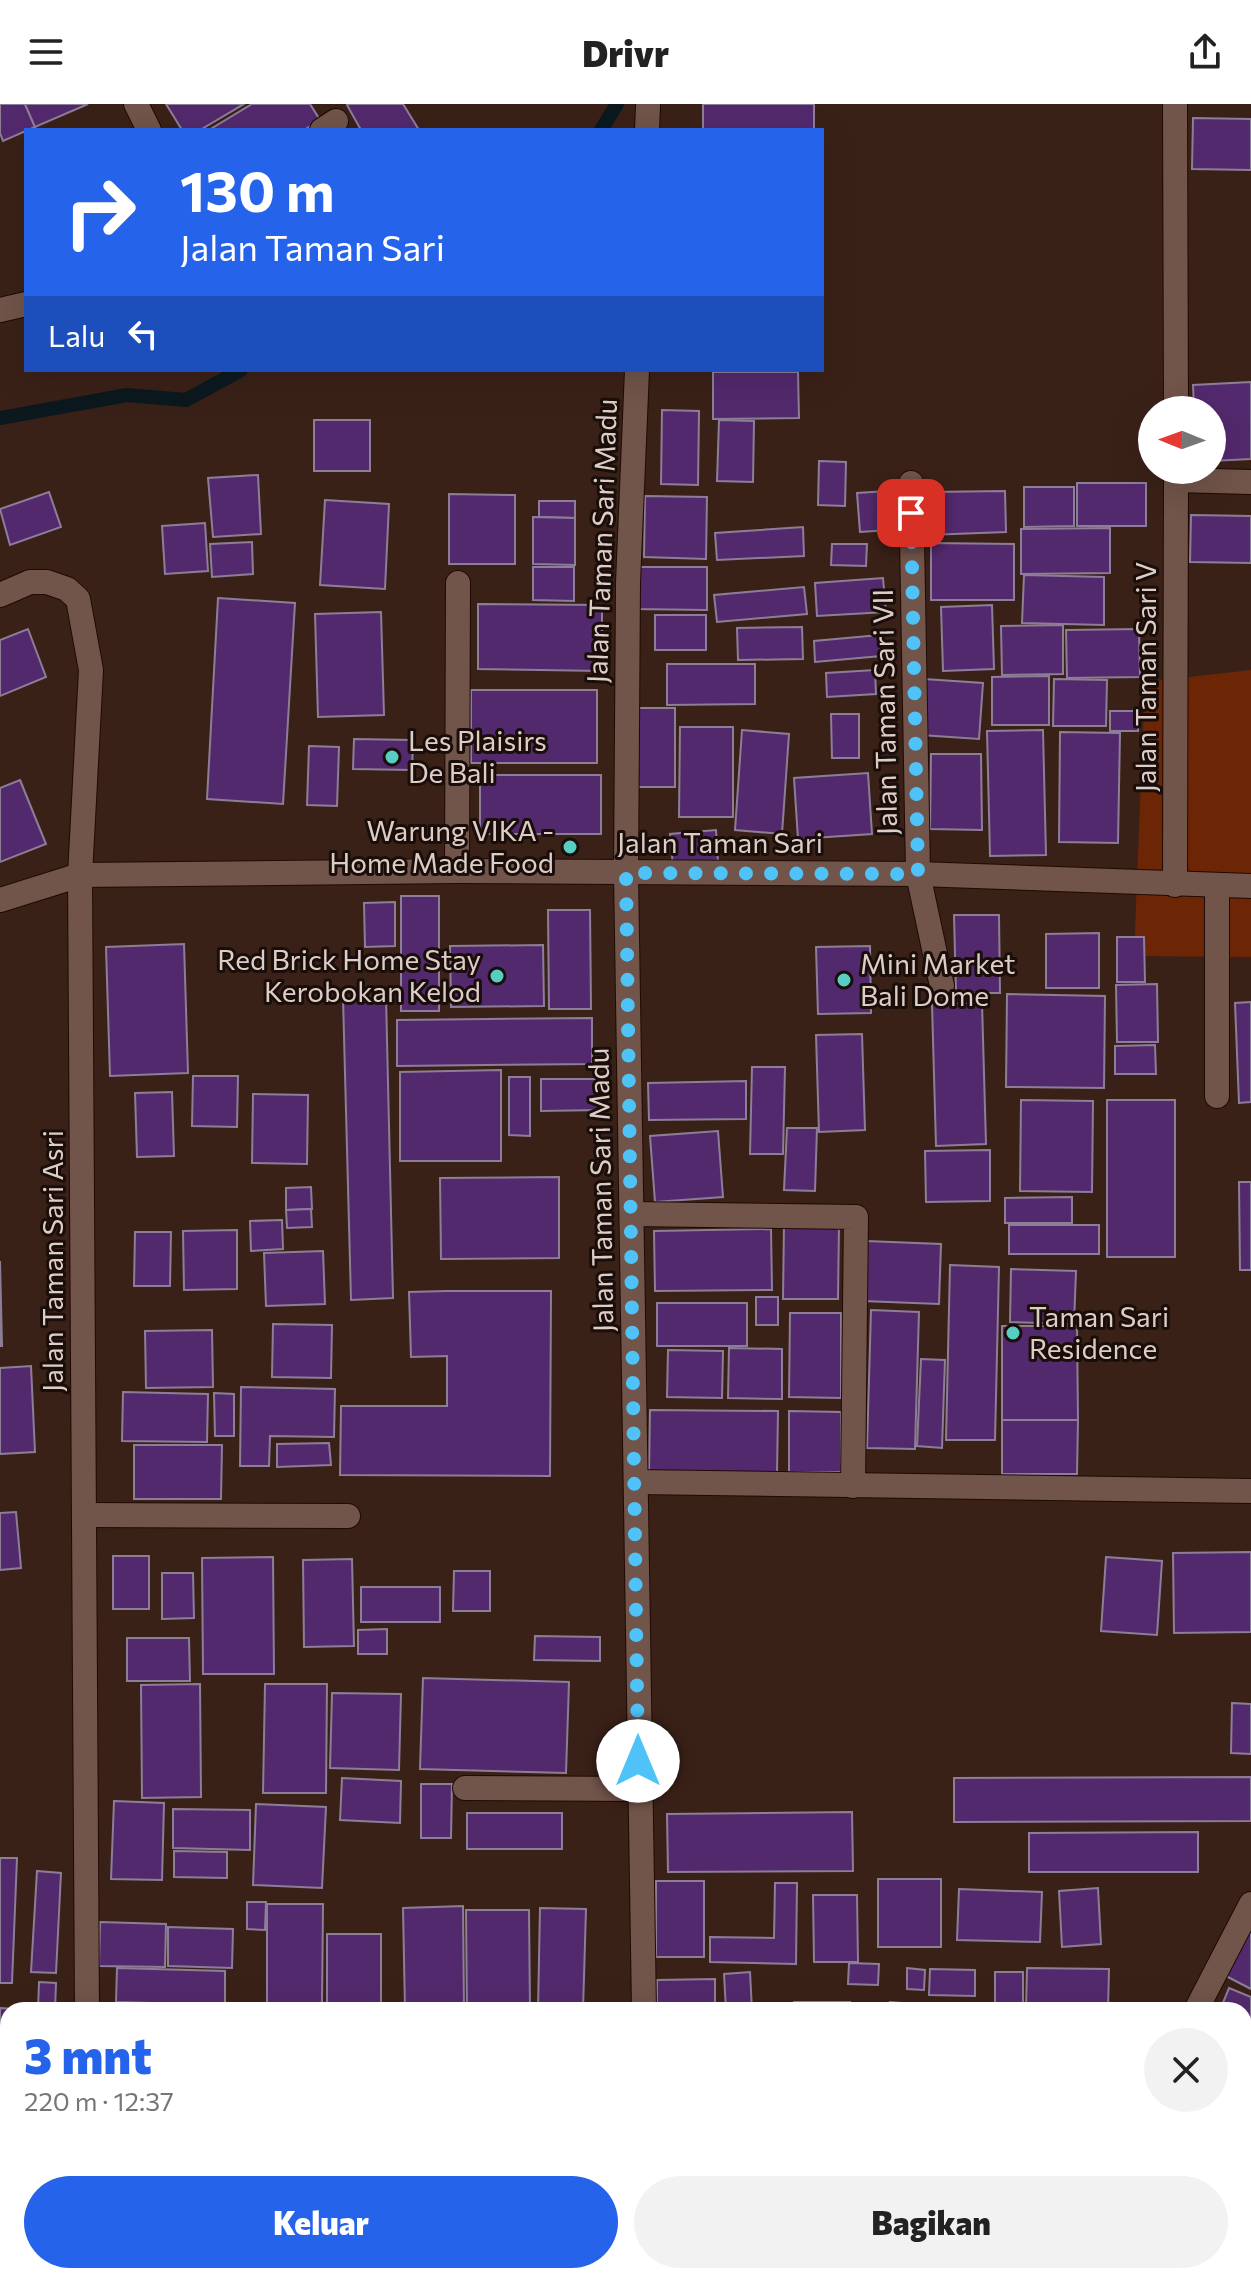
<!DOCTYPE html>
<html lang="id">
<meta charset="utf-8">
<style>
:root{--surface:#fff;--page:#f2f2f2;--text:#222;--muted:#767676;--accent:#2563eb}
body{margin:0;font-family:Commissioner,sans-serif;background:var(--page);color:var(--text);height:100vh;display:flex;flex-direction:column;font-size:30px;white-space:nowrap}
*{box-sizing:border-box;margin:0}
p{font-size:26px;color:var(--muted)}
.icon{flex:none;width:44px;height:44px;fill:none;stroke:currentColor;stroke-width:2;stroke-linecap:round;stroke-linejoin:round}
.map{position:relative;flex:1;overflow:hidden}
.sheet{position:absolute;left:0px;top:1898px;width:1252px;height:282px;display:flex;flex-direction:column;background:var(--surface);border-radius:24px 24px 0 0;box-shadow:0 8px 32px #0002}
.sheet>*{flex:none}
.banner{position:absolute;left:24px;top:24px;width:800px;height:244px;border-radius:0px;box-shadow:0 8px 32px #0002;background:#2563eb;color:#fff;overflow:hidden}
.needle{width:52px;rotate:271deg}
.tools{position:absolute;left:1138px;top:292px;display:grid;gap:16px}
.tools a{display:grid;place-items:center;width:88px;height:88px;border-radius:50%;background:var(--surface);box-shadow:0 8px 32px #0002;font-size:40px}
.pin{position:absolute;display:grid;place-items:center;width:68px;height:68px;color:#fff;margin:-34px;border-radius:16px;box-shadow:0 4px 12px #0006}
.me{position:absolute;width:88px;margin:-44px;rotate:0deg;stroke-linejoin:round;filter:drop-shadow(0 0 6px #0008)}
.turn{display:flex;align-items:center;gap:28px;height:168px;padding:0 24px;font-size:36px}
.turn .icon{width:104px;height:104px;stroke-width:2.5}
.turn b{display:block;font-size:56px;line-height:68px}
.then{display:flex;align-items:center;height:76px;padding:0 24px;background:#0003;gap:16px;font-size:30px}
.round{display:grid;place-items:center;flex:none;width:84px;height:84px;border-radius:42px;background:var(--page)}
.summary{display:flex;align-items:center;justify-content:space-between;height:136px;padding:0 24px}
h1{font-size:48px;font-weight:800;line-height:60px;color:var(--accent)}
.button{display:flex;gap:16px;margin-top:auto;padding:16px 24px}
.button a{flex:1;height:92px;border-radius:48px;background:var(--accent);color:#fff;font-size:32px;font-weight:800;line-height:92px;text-align:center}
.button a+a{background:var(--page);color:var(--text)}
header{display:flex;justify-content:space-between;align-items:center;height:104px;padding:0 24px;background:var(--surface);font-size:36px;font-weight:800}
.map>svg:first-child{display:block}
</style>
<header><svg class="icon" aria-label="menu" viewBox="0 0 24 24"><path d="M4 6h16M4 12h16M4 18h16"/></svg>Drivr<svg class="icon" aria-label="share" viewBox="0 0 24 24"><path d="M12 15V3M7 8l5-5 5 5M5 13v7h14v-7"/></svg></header>
<div class="map">
<svg width="1251" height="2179" viewBox="0 0 1251 2179">
<rect width="100%" height="100%" fill="#3a2118"/>
<!-- green -->
<path fill="#6d2605" d="M1251 566V853L1134 852 1145 578Z"/>
<g fill="none" stroke-linecap="round" stroke-linejoin="round">
<!-- stream -->
<g stroke="#0b191f" stroke-width="14">
<path d="M601 26 617 0"/>
<path d="M0 314 127 291 186 296 241 266"/>
</g>
</g>
<!-- building -->
<g fill="#53296d" stroke="#8d7e98" stroke-width="2">
<path d="M0 0H25L35 23 3 37 0 29Z"/>
<path d="M25 0H88L35 23Z"/>
<path d="M166 0H244L200 26H182Z"/>
<path d="M252 0H310L320 16 304 26H209Z"/>
<path d="M349 0H403L419 26H361L347 1Z"/>
<rect x="703" y="0" width="111" height="26"/>
<path d="M1193 14 1251 15V66L1192 65Z"/>
<path d="M713 268H798L799 314 713 315Z"/>
<path d="M1251 278V355L1212 357V306H1194L1193 281Z"/>
<path d="M662 306 699 307 698 381 661 380Z"/>
<rect x="314" y="316" width="56" height="51"/>
<path d="M719 316 754 317 753 378 717 377Z"/>
<path d="M819 357 846 358 845 402 818 401Z"/>
<path d="M258 371 261 430 213 433 208 374Z"/>
<rect x="1077" y="379" width="69" height="43"/>
<path d="M1024 383H1074V422L1024 423Z"/>
<path d="M887 387 890 426 860 428 857 389Z"/>
<path d="M1005 387 1006 428 928 431V388Z"/>
<path d="M49 388 61 423 10 441 0 405Z"/>
<path d="M449 390 515 391V460H449Z"/>
<path d="M645 392 707 393 706 455 644 453Z"/>
<path d="M325 396 389 400 385 485 320 481Z"/>
<path d="M539 397H575V414L539 413Z"/>
<path d="M1191 411 1251 412V459L1190 458Z"/>
<path d="M533 413 575 414V461L533 460Z"/>
<path d="M205 419 208 467 165 470 162 422Z"/>
<path d="M803 423 804 452 717 456 715 429Z"/>
<path d="M1110 424V469L1021 470V425Z"/>
<path d="M252 438 253 470 212 473 210 440Z"/>
<path d="M931 439 1014 440V496H931Z"/>
<path d="M832 440H867L866 462 831 461Z"/>
<path d="M533 463H574V497L533 496Z"/>
<path d="M635 463H707V506L634 505Z"/>
<path d="M1024 471 1104 473V521L1022 519Z"/>
<path d="M883 474 886 508 817 512 815 479Z"/>
<path d="M804 483 807 510 717 518 714 491Z"/>
<path d="M218 494 295 499 283 700 207 695Z"/>
<path d="M478 500 602 501V567L478 565Z"/>
<path d="M992 501 994 565 943 567 941 503Z"/>
<path d="M381 508 384 611 318 613 315 510Z"/>
<rect x="655" y="511" width="51" height="35"/>
<path d="M1063 521V570L1002 571 1001 522Z"/>
<path d="M802 523 803 555 738 556 737 524Z"/>
<path d="M28 525 46 573 0 592V536Z"/>
<path d="M1139 525 1140 573 1067 574 1066 526Z"/>
<path d="M879 531 881 552 815 558 814 537Z"/>
<path d="M667 560H755V600L667 601Z"/>
<path d="M875 566 876 590 827 593 826 569Z"/>
<path d="M1049 572V621H992V573Z"/>
<path d="M924 575 983 579 979 635 921 631Z"/>
<path d="M1054 575 1107 576 1106 622H1053Z"/>
<rect x="471" y="586" width="126" height="73"/>
<rect x="631" y="604" width="44" height="79"/>
<path d="M1110 607H1139L1138 627H1110Z"/>
<path d="M831 610H859V654H832Z"/>
<path d="M680 623H733V713H679Z"/>
<path d="M742 626 789 630 782 730 735 726Z"/>
<path d="M1043 626 1046 751 990 752 987 627Z"/>
<path d="M1060 628 1120 629 1118 739 1059 738Z"/>
<path d="M354 635 413 636 412 666 353 665Z"/>
<path d="M309 642 339 643 337 702 307 701Z"/>
<path d="M931 650H981L982 726 930 725Z"/>
<path d="M868 669 872 730 798 735 794 674Z"/>
<rect x="480" y="671" width="121" height="59"/>
<path d="M20 676 46 740 0 758V684Z"/>
<path d="M716 726 718 759 673 762 670 730Z"/>
<rect x="401" y="792" width="38" height="115"/>
<path d="M395 798V842L365 843 364 799Z"/>
<path d="M548 806H590L591 905H549Z"/>
<path d="M954 811H999L1000 889H956Z"/>
<path d="M1099 829V884H1046V830Z"/>
<path d="M1117 833H1144L1145 878H1117Z"/>
<path d="M184 840 188 969 110 972 106 843Z"/>
<path d="M543 841 544 902 451 903 450 842Z"/>
<path d="M870 842 871 909 818 910 816 843Z"/>
<path d="M1157 880 1158 938H1117L1116 881Z"/>
<path d="M1007 890 1105 892 1104 984 1006 983Z"/>
<path d="M386 892 393 1194 351 1196 343 894Z"/>
<path d="M1251 898V998L1239 999 1235 899Z"/>
<path d="M982 899 986 1040 936 1042 932 900Z"/>
<path d="M592 914V960L397 962V916Z"/>
<path d="M862 930 865 1026 819 1028 816 931Z"/>
<path d="M1155 941 1156 970H1115V942Z"/>
<path d="M752 963H785L783 1050H750Z"/>
<path d="M501 966V1057H400V968Z"/>
<path d="M193 972H238L237 1023 192 1022Z"/>
<path d="M509 973H530V1032L509 1031Z"/>
<path d="M541 975H601V1006L541 1007Z"/>
<path d="M746 977V1015L649 1016 648 979Z"/>
<path d="M172 988 174 1052 137 1053 135 989Z"/>
<path d="M253 990 308 991 307 1060 252 1059Z"/>
<path d="M1021 996 1093 997 1092 1088 1020 1087Z"/>
<rect x="1107" y="996" width="68" height="157"/>
<path d="M787 1024H817L815 1087 784 1086Z"/>
<path d="M718 1027 723 1093 655 1098 650 1032Z"/>
<path d="M990 1046V1097L926 1098 925 1047Z"/>
<path d="M559 1073V1154L441 1155 440 1074Z"/>
<path d="M1239 1078H1251V1166H1240Z"/>
<path d="M311 1083 312 1105 286 1106V1084Z"/>
<path d="M1072 1093V1119H1005V1094Z"/>
<path d="M311 1105 312 1123 287 1124 286 1106Z"/>
<path d="M282 1116 283 1145 251 1147 250 1117Z"/>
<path d="M784 1120H839L838 1195H783Z"/>
<rect x="1009" y="1121" width="90" height="29"/>
<path d="M771 1125 772 1186 655 1187 654 1127Z"/>
<path d="M237 1126V1185L184 1186 183 1127Z"/>
<path d="M135 1128H171L170 1182H134Z"/>
<path d="M866 1137 941 1140 939 1200 863 1197Z"/>
<path d="M323 1147 325 1200 266 1202 264 1149Z"/>
<path d="M0 1157 2 1242H0Z"/>
<path d="M950 1161 999 1163 995 1336H946Z"/>
<path d="M1011 1165 1076 1167 1074 1220 1010 1218Z"/>
<path d="M447 1187H551L550 1372 340 1371 341 1302H447V1252L411 1253 409 1188Z"/>
<rect x="756" y="1193" width="22" height="28"/>
<rect x="657" y="1199" width="90" height="43"/>
<path d="M871 1206 919 1208 915 1345 867 1344Z"/>
<path d="M790 1209H841V1294L789 1293Z"/>
<path d="M273 1220 332 1221 331 1274 272 1273Z"/>
<path d="M1002 1222H1077L1078 1316H1002Z"/>
<path d="M212 1226 213 1283 146 1284 145 1227Z"/>
<path d="M729 1244 782 1245V1295L728 1294Z"/>
<path d="M668 1246 723 1247 722 1294 667 1293Z"/>
<path d="M921 1255 945 1256 942 1344 917 1342Z"/>
<path d="M31 1262 35 1348 0 1350V1264Z"/>
<path d="M241 1283 335 1285 334 1333 270 1332 269 1362H240Z"/>
<path d="M123 1288 208 1290 207 1338 122 1337Z"/>
<path d="M214 1289 234 1290V1332H215Z"/>
<path d="M650 1306 778 1307 777 1370 649 1368Z"/>
<path d="M789 1307 841 1308V1368H789Z"/>
<path d="M1002 1316H1078L1077 1370H1002Z"/>
<path d="M329 1339 331 1361 277 1363V1340Z"/>
<path d="M134 1341H222L221 1395H134Z"/>
<path d="M16 1408 21 1464 0 1466V1409Z"/>
<path d="M1251 1448V1528L1174 1529 1173 1449Z"/>
<rect x="113" y="1452" width="36" height="53"/>
<path d="M273 1453 274 1570H203L202 1454Z"/>
<path d="M1106 1453 1162 1457 1157 1531 1101 1527Z"/>
<path d="M352 1455 354 1542 304 1543 303 1456Z"/>
<path d="M454 1467H490V1507H453Z"/>
<path d="M162 1469H193L194 1514 162 1515Z"/>
<rect x="361" y="1483" width="79" height="35"/>
<path d="M387 1525V1550H358V1526Z"/>
<path d="M535 1532 600 1533V1557L534 1556Z"/>
<path d="M127 1534H189L190 1577H127Z"/>
<path d="M423 1574 569 1578 566 1669 420 1665Z"/>
<path d="M200 1580 201 1693 142 1694 141 1581Z"/>
<path d="M265 1580H327L326 1689H263Z"/>
<path d="M332 1589 401 1590 399 1666 330 1664Z"/>
<path d="M1232 1599 1251 1600V1650L1231 1649Z"/>
<path d="M1251 1673V1717L954 1718V1674Z"/>
<path d="M342 1674 401 1677 400 1719 340 1716Z"/>
<path d="M421 1680H452L451 1734H421Z"/>
<path d="M114 1697 164 1699 162 1776 111 1775Z"/>
<path d="M256 1700 326 1703 322 1784 253 1781Z"/>
<path d="M173 1705 250 1706V1746L173 1744Z"/>
<path d="M852 1708 853 1767 668 1768 667 1710Z"/>
<rect x="467" y="1709" width="95" height="36"/>
<path d="M1198 1728V1768H1029V1729Z"/>
<path d="M174 1747 227 1748V1774L174 1773Z"/>
<path d="M0 1754H17L12 1879H0Z"/>
<path d="M37 1767 61 1769 56 1869 31 1868Z"/>
<rect x="878" y="1775" width="63" height="68"/>
<rect x="656" y="1777" width="48" height="76"/>
<path d="M775 1779H797L796 1860 710 1858V1833L774 1834Z"/>
<path d="M1098 1784 1101 1840 1062 1843 1059 1787Z"/>
<path d="M959 1785 1042 1788 1040 1838 957 1836Z"/>
<path d="M813 1791H857L858 1858H814Z"/>
<path d="M247 1798H266L265 1826 247 1825Z"/>
<path d="M267 1800H323L322 1901H267Z"/>
<path d="M463 1802 464 1906H405L403 1804Z"/>
<path d="M540 1804 586 1805 583 1906H538Z"/>
<path d="M466 1806H529L530 1906H467Z"/>
<path d="M100 1818 166 1820 165 1863 99 1862Z"/>
<path d="M1251 1818V1885L1224 1871Z"/>
<path d="M168 1823 233 1825 232 1864 168 1862Z"/>
<rect x="327" y="1830" width="54" height="76"/>
<path d="M849 1859 879 1860 878 1881 848 1880Z"/>
<path d="M117 1864 225 1867V1901L116 1898Z"/>
<path d="M907 1864 925 1866 924 1886 907 1885Z"/>
<path d="M1027 1864 1109 1865 1108 1906H1026Z"/>
<path d="M930 1865 975 1866V1892L929 1891Z"/>
<path d="M750 1868 752 1906H726L724 1870Z"/>
<rect x="995" y="1868" width="28" height="38"/>
<path d="M715 1875V1906H657V1876Z"/>
<path d="M39 1878 56 1879 55 1906H38Z"/>
<path d="M1229 1884 1251 1893V1912L1244 1929V1906H1220Z"/>
<path d="M794 1898H850V1906H793Z"/>
<path d="M890 1898 924 1901V1906H890Z"/>
<path d="M114 1901 198 1902V1906H114Z"/>
<path d="M198 1902 291 1904V1906H198Z"/>
<path d="M0 1904 32 1906H8V1958L0 1957Z"/>
<path d="M1247 1956 1251 1958V2030L1244 2027V1963Z"/>
<path d="M1244 2047 1251 2050V2136L1244 2133Z"/>
<path d="M0 2169 22 2172V2179H0Z"/>
<path d="M144 2172H353L352 2179H144Z"/>
<path d="M690 2172H752L751 2179H690Z"/>
<rect x="794" y="2172" width="41" height="7"/>
<rect x="852" y="2172" width="31" height="7"/>
<rect x="896" y="2172" width="34" height="7"/>
<rect x="947" y="2172" width="83" height="7"/>
<path d="M1123 2172H1175L1191 2179H1120Z"/>
</g>
<g fill="none" stroke-linecap="round" stroke-linejoin="round">
<defs>
<g id="minor">
<path d="M136 0 149 26"/>
<path d="M1175 0 1176 306"/>
<path d="M322 26 336 17"/>
<path d="M647 26 648 2"/>
<path d="M0 206 26 200"/>
<path d="M637 266 628 479 626 769 644 1906"/>
<path d="M1176 376 1251 378"/>
<path d="M911 379 918 770 942 882"/>
<path d="M0 491 30 478H47L67 485 78 495 91 566 80 771 87 1906"/>
<path d="M457 767 458 479"/>
<path d="M1175 781 1176 366"/>
<path d="M1217 782V992"/>
<path d="M0 796 80 771 457 767 918 770 1251 782"/>
<path d="M632 1110 856 1113 853 1382"/>
<path d="M636 1378 1251 1387"/>
<path d="M86 1411 348 1412"/>
<path d="M465 1684 639 1685"/>
<path d="M1196 1906 1251 1800"/>
<path d="M1244 2148 1251 2151"/>
<path d="M92 2172V2179"/>
<path d="M642 2179V2172"/>
<path d="M1059 2179 1062 2172"/>
</g>
</defs>
<!-- minor casing -->
<use href="#minor" stroke="#200a03" stroke-width="26"/>
<!-- minor -->
<use href="#minor" stroke="#71544a" stroke-width="24"/>
</g>
<g fill="none" stroke-linecap="round" stroke-linejoin="round">
<!-- route -->
<path stroke="#4fc3f7" stroke-width="14" stroke-dasharray="0 25.2" d="M638 1657 626 769 918 770 911 409"/>
</g>
<!-- markers -->
<g fill="#57cec1" stroke="#190e0a" stroke-width="3">
<circle cx="392" cy="653" r="8"/>
<circle cx="570" cy="743" r="8"/>
<circle cx="497" cy="872" r="8"/>
<circle cx="844" cy="876" r="8"/>
<circle cx="1013" cy="1229" r="8"/>
</g>
<g text-anchor="middle" stroke-width="6" stroke-linejoin="round" paint-order="stroke">
<!-- street labels -->
<g font-size="28" fill="#decdc7" stroke="#190e0a">
<text transform="translate(602 437) rotate(-88)" y="10">Jalan Taman Sari Madu</text>
<text transform="translate(1146 573) rotate(-90)" y="10">Jalan Taman Sari V</text>
<text transform="translate(885 608) rotate(-91)" y="10">Jalan Taman Sari VII</text>
<text x="720" y="749">Jalan Taman Sari</text>
<text transform="translate(601 1086) rotate(-91)" y="10">Jalan Taman Sari Madu</text>
<text transform="translate(53 1157) rotate(-90)" y="10">Jalan Taman Sari Asri</text>
</g>
<!-- poi labels -->
<g font-size="28" fill="#decdc7" stroke="#190e0a" text-anchor="start">
<text x="408" y="647">Les Plaisirs<tspan x="408" dy="32">De Bali</tspan></text>
<text x="554" y="737" text-anchor="end">Warung VIKA -<tspan x="554" dy="32">Home Made Food</tspan></text>
<text x="481" y="866" text-anchor="end">Red Brick Home Stay<tspan x="481" dy="32">Kerobokan Kelod</tspan></text>
<text x="860" y="870">Mini Market<tspan x="860" dy="32">Bali Dome</tspan></text>
<text x="1029" y="1223">Taman Sari<tspan x="1029" dy="32">Residence</tspan></text>
</g>
</g>
</svg>
<div class="tools">
<a><svg class="needle" viewBox="-14 -14 28 28"><path d="M0-13l5 13h-10z" fill="#e53935"/><path d="M0 13l5-13h-10z" fill="#767676"/></svg></a>
</div>
<div class="pin" style="left:911px;top:409px;background:#d93025"><svg class="icon" aria-label="arrive" viewBox="0 0 24 24"><path d="M6 21V4h12l-3 4 3 4H6"/></svg></div>
<svg class="me" style="left:638px;top:1657px" viewBox="-20 -20 40 40"><circle r="19" fill="#fff"/><path d="M0-13L10 11 0 6-10 11z" fill="#4fc3f7"/></svg>
<div class="banner">
<div class="turn"><svg class="icon" aria-label="right" viewBox="0 0 24 24"><path d="M7 20v-9h11M14 6l5 5-5 5"/></svg><div><b>130 m</b>Jalan Taman Sari</div></div>
<div class="then">Lalu<svg class="icon" aria-label="left" viewBox="0 0 24 24"><path d="M17 20v-9H6M10 6l-5 5 5 5"/></svg></div>
</div>
<section class="sheet">
<div class="summary"><div><h1>3 mnt</h1><p>220 m · 12:37</p></div><a class="round"><svg class="icon" aria-label="close" viewBox="0 0 24 24"><path d="M6 6l12 12M18 6L6 18"/></svg></a></div>
<div class="button"><a>Keluar</a><a>Bagikan</a></div>
</section>
</div>
